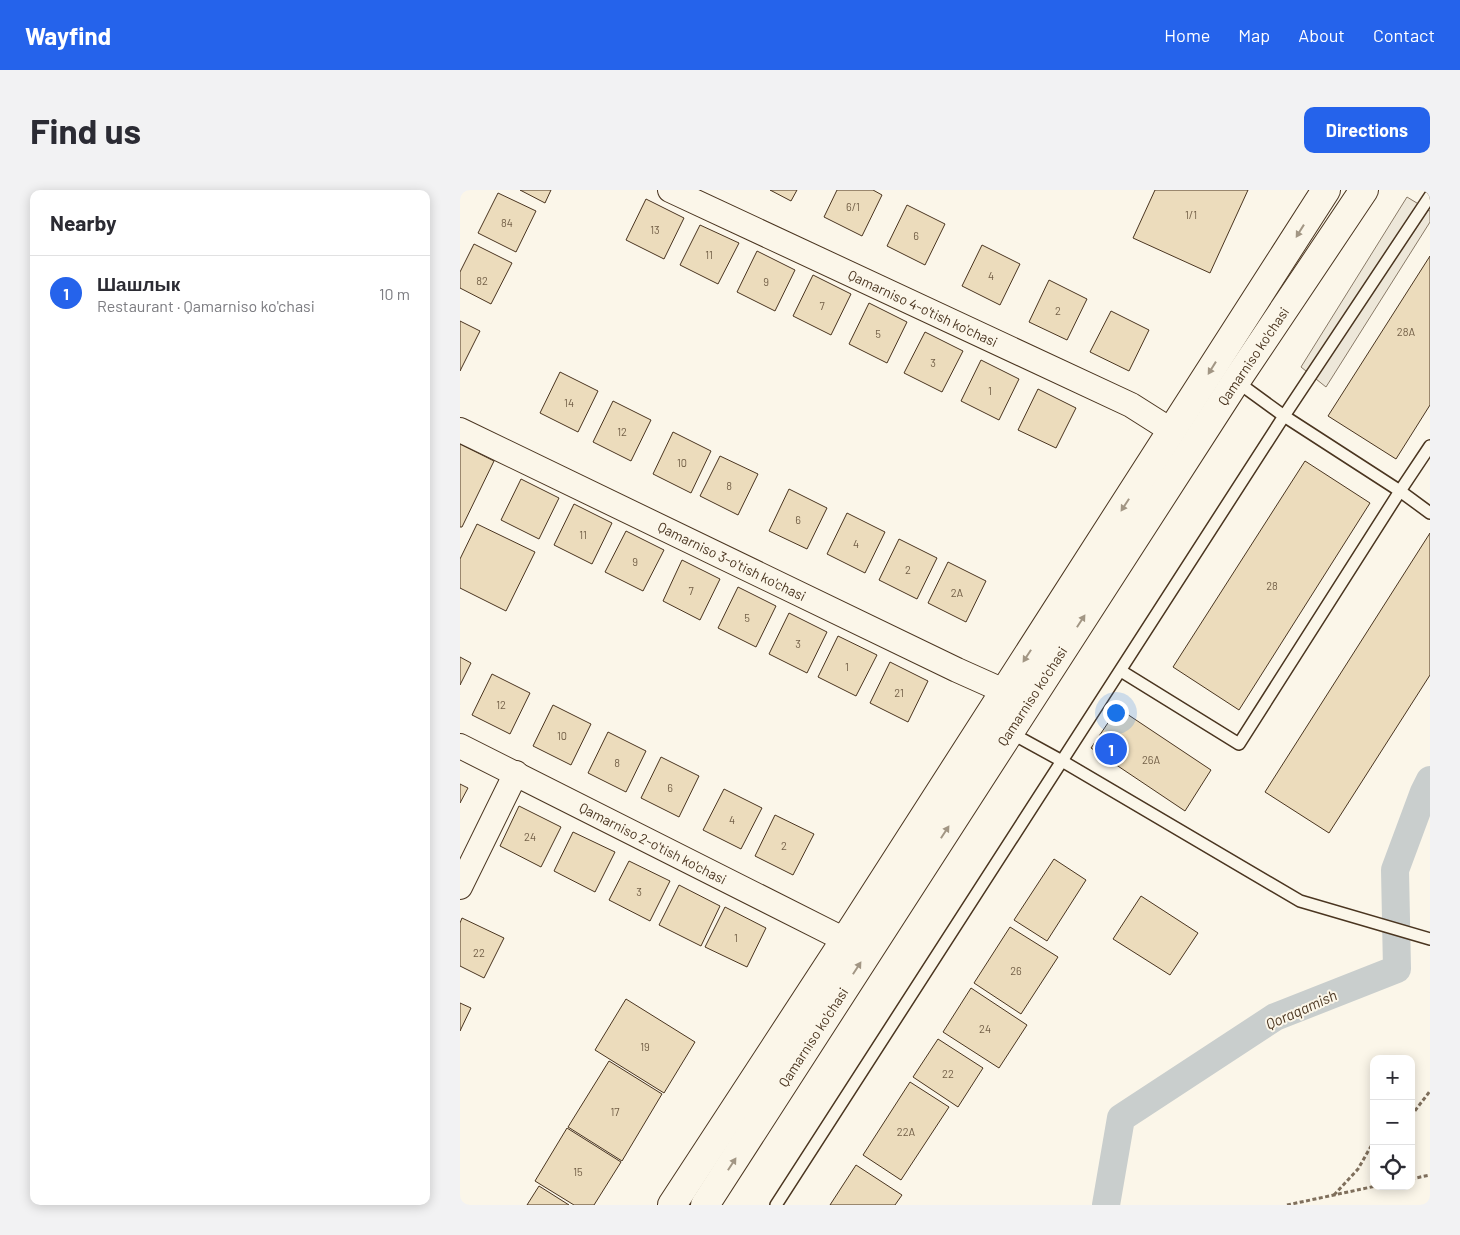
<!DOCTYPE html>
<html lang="en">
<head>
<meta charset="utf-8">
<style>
	:root { --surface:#fff; --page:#f2f2f3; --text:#2b2b33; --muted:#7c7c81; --line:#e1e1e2; --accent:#2563eb }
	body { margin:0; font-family:Barlow,sans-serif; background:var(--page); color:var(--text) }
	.controls { position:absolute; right:15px; bottom:15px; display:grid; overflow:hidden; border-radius:10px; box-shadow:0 2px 12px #0003 }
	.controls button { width:45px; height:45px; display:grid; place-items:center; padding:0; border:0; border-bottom:1px solid var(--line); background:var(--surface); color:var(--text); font:25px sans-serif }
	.you { position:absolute; left:655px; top:522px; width:18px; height:18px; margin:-12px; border:4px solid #fff; border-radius:50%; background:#1a73e8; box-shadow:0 0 0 8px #1a73e833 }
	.badge { display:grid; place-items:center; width:32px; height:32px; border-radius:50%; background:var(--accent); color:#fff; font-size:16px; font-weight:700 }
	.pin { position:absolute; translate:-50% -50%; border:2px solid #fff; box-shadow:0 1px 5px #0006 }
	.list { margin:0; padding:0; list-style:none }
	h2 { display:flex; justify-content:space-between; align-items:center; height:65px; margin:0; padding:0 20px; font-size:21px }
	h2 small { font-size:16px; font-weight:400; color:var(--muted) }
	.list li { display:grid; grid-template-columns:32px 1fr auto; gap:15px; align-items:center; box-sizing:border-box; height:75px; padding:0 20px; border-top:1px solid var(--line) }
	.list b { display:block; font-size:19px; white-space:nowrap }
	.list p { margin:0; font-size:16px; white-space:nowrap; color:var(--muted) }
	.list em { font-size:16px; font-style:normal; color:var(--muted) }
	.icon { flex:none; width:28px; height:28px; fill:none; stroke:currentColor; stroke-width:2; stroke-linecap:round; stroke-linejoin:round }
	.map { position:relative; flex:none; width:970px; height:1015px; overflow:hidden; border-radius:10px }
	header { display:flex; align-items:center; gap:30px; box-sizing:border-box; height:70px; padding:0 25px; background:var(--accent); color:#fff }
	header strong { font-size:24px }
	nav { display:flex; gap:28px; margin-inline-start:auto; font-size:18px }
	.intro { display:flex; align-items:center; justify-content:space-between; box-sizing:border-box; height:120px; padding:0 30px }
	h1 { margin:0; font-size:35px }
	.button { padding:12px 22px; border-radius:10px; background:var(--accent); color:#fff; font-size:18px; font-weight:700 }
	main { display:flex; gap:30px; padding:0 30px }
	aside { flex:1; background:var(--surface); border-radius:10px; box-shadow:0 2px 12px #0003 }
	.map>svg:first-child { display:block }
	.parking { fill:#ede7d9; stroke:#887966 }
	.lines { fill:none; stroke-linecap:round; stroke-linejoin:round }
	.canal { stroke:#c9cecd; stroke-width:28 }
	.building { fill:#ecdcbc; stroke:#4a3520 }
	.service-casing { stroke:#4a3520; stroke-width:14 }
	.minor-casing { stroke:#4a3520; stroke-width:26 }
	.secondary-casing { stroke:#4a3520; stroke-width:30 }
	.path { stroke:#7f6f5c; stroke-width:3; stroke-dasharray:4 2.5; stroke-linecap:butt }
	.service { stroke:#fbf6e9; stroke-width:11 }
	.minor { stroke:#fbf6e9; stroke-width:24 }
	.secondary { stroke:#fbf6e9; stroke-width:28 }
	.oneway { fill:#a29684 }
	.labels { text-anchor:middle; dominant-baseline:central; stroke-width:4; stroke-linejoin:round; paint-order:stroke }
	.number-label { font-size:11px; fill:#725f47 }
	.street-label { font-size:14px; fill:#4a3520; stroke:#fbf6e9 }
	.water-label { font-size:15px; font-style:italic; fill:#4a3520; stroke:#fbf6e9 }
</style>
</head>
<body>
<header>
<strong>Wayfind</strong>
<nav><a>Home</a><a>Map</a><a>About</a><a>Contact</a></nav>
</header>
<div class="intro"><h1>Find us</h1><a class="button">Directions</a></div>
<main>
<aside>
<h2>Nearby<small></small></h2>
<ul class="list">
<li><span class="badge">1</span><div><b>Шашлык</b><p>Restaurant · Qamarniso ko'chasi</p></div><em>10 m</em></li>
</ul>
</aside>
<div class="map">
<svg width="970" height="1015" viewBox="0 0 970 1015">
	<rect width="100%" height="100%" fill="#fbf6e9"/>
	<polygon class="parking" points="947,7 970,21 970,32 866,197 841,177"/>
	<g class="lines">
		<polyline class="canal" points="646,1015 661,928 815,827 937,779 935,680 964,602 970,590"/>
	</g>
	<g class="building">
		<polygon points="60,0 91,0 85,13"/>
		<polygon points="310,0 337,0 331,11"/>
		<polygon points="377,0 413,0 422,5 402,46 364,27"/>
		<polygon points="695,0 788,0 750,83 673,48"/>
		<polygon points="38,3 76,21 56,62 18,43"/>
		<polygon points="186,9 224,28 204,69 166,50"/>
		<polygon points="447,15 485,34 465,75 427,56"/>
		<polygon points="240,35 279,53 258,94 220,75"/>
		<polygon points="14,54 52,73 31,114 0,98 0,82"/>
		<polygon points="522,55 560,74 540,115 502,96"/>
		<polygon points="297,61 335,80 315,121 277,102"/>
		<polygon points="970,66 970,215 936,269 868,226"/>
		<polygon points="353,85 391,104 371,145 333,126"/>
		<polygon points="589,90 627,109 607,150 569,132"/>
		<polygon points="409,113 447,132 427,173 389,154"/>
		<polygon points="651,121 689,140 669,181 630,162"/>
		<polygon points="0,131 20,141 0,181"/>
		<polygon points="465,142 503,161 482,202 444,183"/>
		<polygon points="521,170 559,189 539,230 501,211"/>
		<polygon points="100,182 138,201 118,242 80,223"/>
		<polygon points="578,199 616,218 596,258 558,240"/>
		<polygon points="153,211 191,230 171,271 133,252"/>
		<polygon points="213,242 251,261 231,303 193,284"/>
		<polygon points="0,254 34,271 2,337 0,337"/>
		<polygon points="260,266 298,284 278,325 240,306"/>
		<polygon points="845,271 910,313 779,520 713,477"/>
		<polygon points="61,289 99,308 79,349 41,330"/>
		<polygon points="329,299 367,318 347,359 309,341"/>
		<polygon points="114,314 152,333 132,374 94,355"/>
		<polygon points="387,323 425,342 405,383 367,364"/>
		<polygon points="17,334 75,362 46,421 0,398 0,369"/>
		<polygon points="166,341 204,360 183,401 145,382"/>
		<polygon points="970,343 970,485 869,643 805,602"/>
		<polygon points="439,349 477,368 457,409 419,390"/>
		<polygon points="222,370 260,389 240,430 203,411"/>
		<polygon points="488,372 526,391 506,432 468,413"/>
		<polygon points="278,397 316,416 296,457 258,438"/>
		<polygon points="329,423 367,442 347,483 309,464"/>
		<polygon points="378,446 417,465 396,506 358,487"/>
		<polygon points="0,467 11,473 0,495"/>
		<polygon points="430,472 468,491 448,532 410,513"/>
		<polygon points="32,484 70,503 50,544 12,525"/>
		<polygon points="93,515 131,534 111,575 73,556"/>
		<polygon points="658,518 751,580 725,621 631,558"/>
		<polygon points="148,542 186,561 166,602 128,583"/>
		<polygon points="201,567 239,586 219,627 181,608"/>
		<polygon points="0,594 8,598 0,613"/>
		<polygon points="264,599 302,618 281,659 243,640"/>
		<polygon points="59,616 101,637 81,677 40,656"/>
		<polygon points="315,625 354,644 333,685 295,666"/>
		<polygon points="113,642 155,662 135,702 94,681"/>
		<polygon points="594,669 626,690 587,751 554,730"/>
		<polygon points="169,671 210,691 190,731 149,710"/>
		<polygon points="219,695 260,716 241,756 199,735"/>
		<polygon points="681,706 738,743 710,785 653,749"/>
		<polygon points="265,717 306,738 287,777 245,757"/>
		<polygon points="2,728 44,748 24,788 0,776 0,733"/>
		<polygon points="550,737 598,767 561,824 514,793"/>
		<polygon points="511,798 567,835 539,878 483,842"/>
		<polygon points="166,809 235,852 204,903 135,860"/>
		<polygon points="0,813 11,818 0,841"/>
		<polygon points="478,849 523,878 498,917 453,887"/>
		<polygon points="149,871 202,904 162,971 108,937"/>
		<polygon points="450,892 489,917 441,990 403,965"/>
		<polygon points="107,938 161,972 134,1015 114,1015 75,991"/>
		<polygon points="396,975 442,1005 435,1015 370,1015"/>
		<polygon points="79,996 109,1015 67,1015"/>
	</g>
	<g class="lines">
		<defs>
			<g id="service">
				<polyline points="776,191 824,226 940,301 970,323"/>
				<polyline points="661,481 779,554 940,301 970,256"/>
				<polyline points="549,542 602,571 840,711 970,749"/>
				<polyline points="316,1015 824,226 970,6"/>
			</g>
			<g id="minor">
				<polyline points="210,0 671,215 712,241"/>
				<polyline points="0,240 497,480 544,501"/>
				<polyline points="0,556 385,750"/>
				<polyline points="0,697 56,583"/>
			</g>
			<g id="secondary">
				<polyline points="212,1015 385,750 866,0"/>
				<polyline points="245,1015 776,191 904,0"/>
			</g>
		</defs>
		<use href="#service" class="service-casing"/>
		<use href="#minor" class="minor-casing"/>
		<use href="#secondary" class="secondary-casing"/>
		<g class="path">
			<polyline points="951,926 970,901"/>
			<polyline points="951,989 970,985"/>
			<polyline points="874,1005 898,979 914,951"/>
			<polyline points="827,1015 916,996"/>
		</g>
		<use href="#service" class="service"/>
		<use href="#minor" class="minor"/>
		<use href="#secondary" class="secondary"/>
	</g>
	<defs><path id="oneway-solid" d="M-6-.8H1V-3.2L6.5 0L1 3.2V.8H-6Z" transform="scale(1.25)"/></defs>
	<g class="oneway">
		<use href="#oneway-solid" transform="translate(840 41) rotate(122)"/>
		<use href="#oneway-solid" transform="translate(752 178) rotate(122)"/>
		<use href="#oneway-solid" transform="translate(665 315) rotate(123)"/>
		<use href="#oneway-solid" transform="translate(621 431) rotate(-57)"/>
		<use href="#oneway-solid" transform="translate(567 466) rotate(123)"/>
		<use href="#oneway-solid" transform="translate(485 642) rotate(-57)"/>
		<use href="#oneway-solid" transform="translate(397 778) rotate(-57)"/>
		<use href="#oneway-solid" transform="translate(272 974) rotate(-57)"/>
	</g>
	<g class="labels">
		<g class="number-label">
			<text x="393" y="16">6/1</text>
			<text x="731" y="24">1/1</text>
			<text x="47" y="32">84</text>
			<text x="195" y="39">13</text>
			<text x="456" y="45">6</text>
			<text x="249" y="64">11</text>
			<text x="531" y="85">4</text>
			<text x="22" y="90">82</text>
			<text x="306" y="91">9</text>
			<text x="362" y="115">7</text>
			<text x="598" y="120">2</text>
			<text x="946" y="141">28A</text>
			<text x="418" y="143">5</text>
			<text x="473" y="172">3</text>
			<text x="530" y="200">1</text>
			<text x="109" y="212">14</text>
			<text x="162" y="241">12</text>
			<text x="222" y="272">10</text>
			<text x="269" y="295">8</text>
			<text x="338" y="329">6</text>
			<text x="123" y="344">11</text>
			<text x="396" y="353">4</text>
			<text x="175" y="371">9</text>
			<text x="448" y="379">2</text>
			<text x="812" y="395">28</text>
			<text x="231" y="400">7</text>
			<text x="497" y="402">2A</text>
			<text x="287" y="427">5</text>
			<text x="338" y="453">3</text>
			<text x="387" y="476">1</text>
			<text x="439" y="502">21</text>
			<text x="41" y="514">12</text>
			<text x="102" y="545">10</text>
			<text x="691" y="569">26A</text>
			<text x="157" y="572">8</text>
			<text x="210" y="597">6</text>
			<text x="272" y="629">4</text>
			<text x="70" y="646">24</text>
			<text x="324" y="655">2</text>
			<text x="179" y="701">3</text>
			<text x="276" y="747">1</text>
			<text x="19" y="762">22</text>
			<text x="556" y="780">26</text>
			<text x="525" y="838">24</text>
			<text x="185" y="856">19</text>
			<text x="488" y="883">22</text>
			<text x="155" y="921">17</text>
			<text x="446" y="941">22A</text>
			<text x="118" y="981">15</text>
		</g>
		<g class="street-label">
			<text transform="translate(463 118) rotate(25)">Qamarniso 4-o'tish ko'chasi</text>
			<text transform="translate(793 166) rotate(-56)">Qamarniso ko'chasi</text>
			<text transform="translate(272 371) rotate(26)">Qamarniso 3-o'tish ko'chasi</text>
			<text transform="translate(572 506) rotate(-57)">Qamarniso ko'chasi</text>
			<text transform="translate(193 653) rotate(27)">Qamarniso 2-o'tish ko'chasi</text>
			<text transform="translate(353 847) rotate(-57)">Qamarniso ko'chasi</text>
		</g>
		<g class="water-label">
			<text transform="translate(841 819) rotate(-24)">Qoraqamish</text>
		</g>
	</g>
</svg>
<div class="controls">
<button>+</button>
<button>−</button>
<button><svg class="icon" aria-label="locate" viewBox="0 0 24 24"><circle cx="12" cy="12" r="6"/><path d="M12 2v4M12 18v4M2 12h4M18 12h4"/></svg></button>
</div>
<div class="you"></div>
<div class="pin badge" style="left:651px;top:559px">1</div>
</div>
</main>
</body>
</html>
